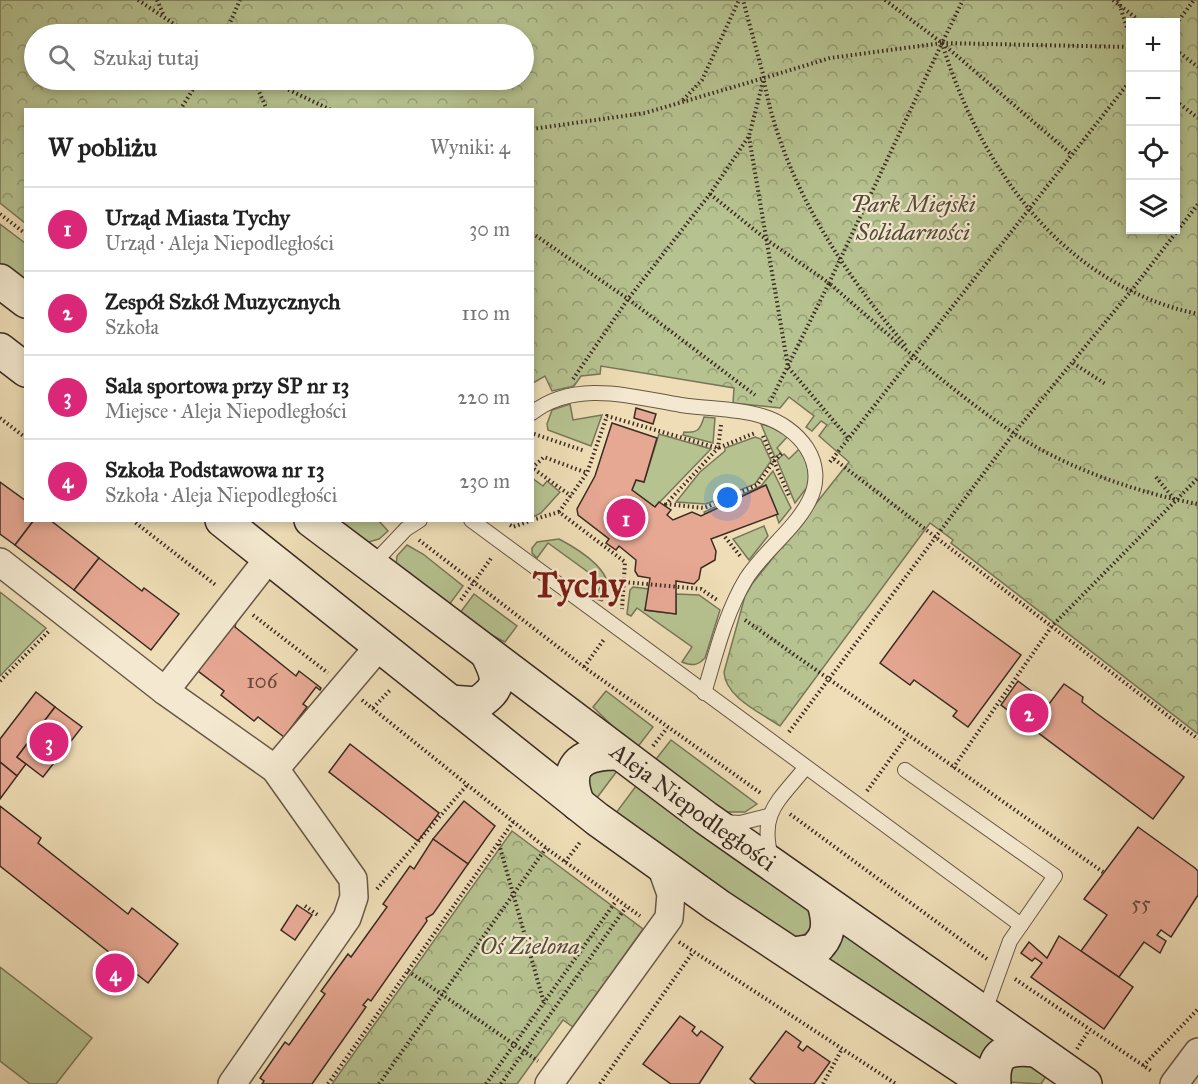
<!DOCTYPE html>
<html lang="pl">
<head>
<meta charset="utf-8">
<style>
	:root { --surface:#fff; --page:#f2f2f2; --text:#222; --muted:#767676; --line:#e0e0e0; --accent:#db2777 }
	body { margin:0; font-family:"IM FELL Great Primer",serif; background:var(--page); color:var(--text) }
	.controls { position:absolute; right:18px; top:18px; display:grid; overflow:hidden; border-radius:0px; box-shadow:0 3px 9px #0003 }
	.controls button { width:54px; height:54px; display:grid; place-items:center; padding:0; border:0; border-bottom:2px solid var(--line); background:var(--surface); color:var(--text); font:30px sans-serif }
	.you { position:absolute; left:728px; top:498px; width:21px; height:21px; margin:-15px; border:4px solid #fff; border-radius:50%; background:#1a73e8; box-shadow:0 0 0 9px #1a73e833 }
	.badge { display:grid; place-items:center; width:39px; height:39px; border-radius:50%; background:var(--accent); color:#fff; font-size:20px; font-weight:700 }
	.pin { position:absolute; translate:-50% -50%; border:3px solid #fff; box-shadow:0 2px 6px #0006 }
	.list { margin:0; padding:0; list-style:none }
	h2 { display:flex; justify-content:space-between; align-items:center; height:78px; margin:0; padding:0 24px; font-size:26px }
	h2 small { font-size:20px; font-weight:400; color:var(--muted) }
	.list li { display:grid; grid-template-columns:39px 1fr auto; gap:18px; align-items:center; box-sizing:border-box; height:84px; padding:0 24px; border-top:2px solid var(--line) }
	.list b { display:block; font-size:22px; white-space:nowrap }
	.list p { margin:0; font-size:20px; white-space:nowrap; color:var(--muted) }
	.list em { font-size:20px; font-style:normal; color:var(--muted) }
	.icon { flex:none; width:33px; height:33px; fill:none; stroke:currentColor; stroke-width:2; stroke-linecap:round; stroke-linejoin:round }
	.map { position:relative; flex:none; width:1198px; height:1084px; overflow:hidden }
	.search { position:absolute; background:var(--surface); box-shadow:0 3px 9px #0003; left:24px; top:24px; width:510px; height:66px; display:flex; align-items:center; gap:15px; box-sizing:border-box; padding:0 21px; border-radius:33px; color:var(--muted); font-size:22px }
	.panel { position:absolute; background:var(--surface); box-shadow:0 3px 9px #0003; left:24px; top:108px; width:510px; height:414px; border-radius:0px }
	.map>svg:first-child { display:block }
	.green { fill:#b6c290; stroke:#787659; stroke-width:1.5 }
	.forest { fill:url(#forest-crowns); stroke:#787659; stroke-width:1.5; fill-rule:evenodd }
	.building { fill:#e7a893; stroke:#3b2b22; stroke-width:1.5 }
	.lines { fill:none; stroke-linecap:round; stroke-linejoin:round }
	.lane-casing { stroke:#685847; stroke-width:16 }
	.street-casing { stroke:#685847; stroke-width:30 }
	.secondary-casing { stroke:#3b2b22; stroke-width:36 }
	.path { stroke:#3b2b22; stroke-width:4; stroke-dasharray:1.5 3; stroke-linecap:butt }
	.lane { stroke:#f4e9d0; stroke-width:14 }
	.street { stroke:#f4e9d0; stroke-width:27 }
	.secondary { stroke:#f4e9d0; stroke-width:33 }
	.labels { text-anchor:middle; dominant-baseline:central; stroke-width:4.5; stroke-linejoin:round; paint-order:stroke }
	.number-label { font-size:21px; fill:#664a3e }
	.park-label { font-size:24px; font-style:italic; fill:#544938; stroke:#f4e9d0 }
	.street-label { font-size:24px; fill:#3b2b22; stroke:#f4e9d0 }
	.town-label { font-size:36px; font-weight:bold; fill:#7a1f14; stroke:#f4e9d0 }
</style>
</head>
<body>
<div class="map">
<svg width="1198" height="1084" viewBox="0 0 1198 1084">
	<defs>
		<pattern id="forest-crowns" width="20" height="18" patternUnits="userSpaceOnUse" patternTransform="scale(1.5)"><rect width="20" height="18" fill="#b6c290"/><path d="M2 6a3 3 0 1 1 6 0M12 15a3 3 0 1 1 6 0" fill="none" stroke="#959e75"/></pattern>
	</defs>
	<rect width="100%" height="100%" fill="#eeddb6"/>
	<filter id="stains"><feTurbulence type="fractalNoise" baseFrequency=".00333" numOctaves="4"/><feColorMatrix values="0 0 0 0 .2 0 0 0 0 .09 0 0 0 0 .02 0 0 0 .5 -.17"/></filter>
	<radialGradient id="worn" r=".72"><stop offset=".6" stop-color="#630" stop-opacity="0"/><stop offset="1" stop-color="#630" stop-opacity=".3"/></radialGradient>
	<g class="green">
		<polygon points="0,224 25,243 25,284 0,264"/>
		<polygon points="570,404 573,420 602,415 591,446 548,430 547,424 552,410"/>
		<path d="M704,417L715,418L713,443L683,435L684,432C698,433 700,430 704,417Z"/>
		<polygon points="761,424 775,428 788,436 777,448 781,453 775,457"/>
		<polygon points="659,434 711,449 655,507 632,490 636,480 644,482"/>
		<polygon points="755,437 761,439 771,461 755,484 706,504 676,502 700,472 725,451 725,448"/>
		<polygon points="799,449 810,462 808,486 795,503 777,460 784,454 789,459"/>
		<polygon points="773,471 791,508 779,523 766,485 705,514 704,512 761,486"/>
		<polygon points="532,478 543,486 547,481 560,492 541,513 533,517"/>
		<polygon points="330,521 379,521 388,531 379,539 365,543"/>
		<polygon points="764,526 768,536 749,560 733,539"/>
		<path d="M559,539C578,549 624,576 602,601L593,598L603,583L548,543L537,558L532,553V548L537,542Z"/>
		<polygon points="407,545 423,554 463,586 446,609 396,566 397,556"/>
		<path d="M633,587L649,589L645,610L676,614V594L699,595L720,610L705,658C697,666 692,666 682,662L692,647L637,608L631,616L627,614L630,590Z"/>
		<polygon points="0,592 46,628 0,676"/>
		<polygon points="474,594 517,626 505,642 457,617"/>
		<polygon points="606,691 653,727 636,749 593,707"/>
		<polygon points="671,740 757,804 745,812 725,812 653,763"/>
		<polygon points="620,767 593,803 585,777 589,770"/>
		<path d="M639,782L813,911C812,926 811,932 797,939L613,817Z"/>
		<polygon points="846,935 997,1037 981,1064 822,966 839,938"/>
		<polygon points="0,967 92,1038 56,1084 30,1084 0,1061"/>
		<polygon points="1020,1059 1048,1073 1041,1084 1008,1082 1012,1063"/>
	</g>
	<g class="forest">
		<path d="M0,0H1198V734L951,543L953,540L930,523L780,726C761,713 725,697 724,672L745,596L752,584L849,462L819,436L827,425L821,421L812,431L806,427L814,416L789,397L780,408L733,403L734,388L601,366L600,374L581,376L574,386L552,391L545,376L533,383L532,110H26L25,223L0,203ZM1130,22H1176V230H1130ZM34,34H524V80H34Z"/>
		<polygon points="512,831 643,929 573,1027 563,1020 517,1084 332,1084"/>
	</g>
	<g class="building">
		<polygon points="636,408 656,414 653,424 634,418"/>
		<polygon points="612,423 657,438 644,482 636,480 632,490 655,507 659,502 671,510 667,515 673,520 692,512 701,516 766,485 778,514 711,539 716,551 715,560 701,568 699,579 694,584 676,581 676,614 645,610 650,578 638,576 635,571 636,560 619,546 616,550 606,543 609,539 578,515 577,509 595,476"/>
		<polygon points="0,482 26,501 26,520 34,520 15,545 0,534"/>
		<polygon points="34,520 50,520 99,558 74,590 15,545"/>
		<polygon points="99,558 142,591 144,588 179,614 151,650 74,590"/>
		<polygon points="933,591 1021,655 968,727 953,716 957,711 914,680 910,685 880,663"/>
		<polygon points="236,622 235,627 296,676 299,671 321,688 320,690 316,687 303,704 307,707 284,737 258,717 254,721 221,695 224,691 198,671"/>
		<polygon points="1018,681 1049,704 1064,684 1083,697 1082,702 1096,713 1184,777 1153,819 1001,705"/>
		<polygon points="36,692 55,707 17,757 26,764 17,776 0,762 0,739"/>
		<polygon points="55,707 82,727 43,777 17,757"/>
		<polygon points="350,744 439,813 418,841 329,772"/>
		<polygon points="0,762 17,776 0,799"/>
		<polygon points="464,801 495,826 468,864 433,839"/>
		<polygon points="0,806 41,838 38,843 128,914 132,908 178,944 148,983 0,866"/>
		<polygon points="1138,827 1195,868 1198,871 1198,895 1171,937 1161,930 1157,935 1166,941 1160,953 1144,942 1119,977 1081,951 1107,915 1084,899"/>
		<polygon points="433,839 468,864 433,914 426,918 427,921 371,1001 368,999 363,1005 366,1007 312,1084 262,1084 264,1081 260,1078 285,1042 289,1045 325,994 321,991 348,954 351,957 387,907 383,904 410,866 414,869"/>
		<polygon points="297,905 312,915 295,940 281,930"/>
		<polygon points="1059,936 1133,987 1104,1029 1031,977 1042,963 1035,958 1032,961 1021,953 1029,942 1047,958"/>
		<polygon points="680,1016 695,1027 692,1031 697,1036 701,1031 723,1047 699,1084 671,1084 643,1064"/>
		<polygon points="786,1031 801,1042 798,1047 803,1051 807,1046 830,1062 814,1084 756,1084 750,1079"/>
	</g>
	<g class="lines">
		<defs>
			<g id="lane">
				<path d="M532,413C576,379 632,397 681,405C707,409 736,408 762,416C799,427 829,463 809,501C795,529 763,552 746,579C725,614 716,654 704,693"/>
				<polyline points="471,520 1021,925"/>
				<polyline points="371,566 406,529 420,520"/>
				<polyline points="905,770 1055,876 1010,941 984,1013"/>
				<polyline points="723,822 740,823 768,816"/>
				<path d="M771,857C759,812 779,801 805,768"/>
			</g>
			<g id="street">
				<polyline points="0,562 165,691 275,769 353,879 354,897 347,918 232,1084"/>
				<polyline points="165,691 269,558"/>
				<polyline points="275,769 380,645"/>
				<polyline points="549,1084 669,918 671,894 661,866"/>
				<polyline points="1174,1084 1198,1052"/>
			</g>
			<g id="secondary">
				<polyline points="0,281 26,301"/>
				<polyline points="0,350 26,370"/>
				<polyline points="222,520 597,819 717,905 988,1084"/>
				<path id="s1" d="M311,520L706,818L1085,1084"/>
				<path d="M450,702L477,704C501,687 500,680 488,655"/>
				<path d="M578,804C563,767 579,753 617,753"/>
				<path d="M794,954L813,951C830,937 830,924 824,903"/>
				<path d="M994,1084C992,1053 1006,1047 1035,1050"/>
			</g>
		</defs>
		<use href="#lane" class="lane-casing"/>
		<use href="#street" class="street-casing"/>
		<use href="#secondary" class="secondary-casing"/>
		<g class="path">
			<polyline points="138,0 189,34"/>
			<polyline points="157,0 164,16"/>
			<polyline points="885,0 942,43 1072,155"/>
			<polyline points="1113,0 1141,22"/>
			<polyline points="1118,0 1130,37"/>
			<polyline points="1176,24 1194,0"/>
			<polyline points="225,34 240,0"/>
			<path d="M942,43C980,167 1063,286 1198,314"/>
			<polyline points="1176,50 1198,67"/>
			<polyline points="254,80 267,110"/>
			<polyline points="268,80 331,110"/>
			<path d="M764,81C783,181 841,270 906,346"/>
			<polyline points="683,100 702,80 739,0"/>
			<polyline points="1176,101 1198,118"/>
			<polyline points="180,110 199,80"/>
			<polyline points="532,129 645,113 764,78 743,0"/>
			<polyline points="749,137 788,367 849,439"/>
			<polyline points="710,194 767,240 829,283 942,43 1130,47"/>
			<polyline points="0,214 26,234"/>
			<polyline points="532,233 628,299 755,395"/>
			<polyline points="1073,363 1107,385"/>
			<polyline points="573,379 628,299 710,194 749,136 764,78 830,58 942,43 963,0"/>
			<path d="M770,402L829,283C888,334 947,388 1012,432C1063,467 1138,493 1198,504"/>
			<polyline points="0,418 26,438"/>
			<polyline points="721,425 718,448 666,504 704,508 757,485 774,461 782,453"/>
			<polyline points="534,434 585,451"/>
			<polyline points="763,436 790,498"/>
			<polyline points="834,459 1198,739"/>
			<polyline points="830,462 1130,81"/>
			<polyline points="532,468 544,457 587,473"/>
			<polyline points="534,469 571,496"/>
			<polyline points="1156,477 1174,499"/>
			<polyline points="559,512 587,473 607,416 718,448 755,433"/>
			<polyline points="132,520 217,586"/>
			<polyline points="532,520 559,512 625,562 622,609"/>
			<polyline points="510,525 513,527 532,520"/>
			<polyline points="725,537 741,557"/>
			<polyline points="419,540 584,667 762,794"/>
			<polyline points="624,582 701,589 717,600"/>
			<polyline points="461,600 492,557"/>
			<polyline points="253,615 328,673"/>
			<polyline points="745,620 1103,872"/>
			<polyline points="584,667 605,638"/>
			<polyline points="0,681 50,630"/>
			<polyline points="362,700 546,848 640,916"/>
			<polyline points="373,708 391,689"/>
			<polyline points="789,732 1014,433 1131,291 1198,204"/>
			<polyline points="653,746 667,728"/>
			<polyline points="953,768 1052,626 1198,478"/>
			<polyline points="867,791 907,736"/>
			<polyline points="790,814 987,959"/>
			<polyline points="499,844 544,1003"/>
			<polyline points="565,862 581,841"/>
			<polyline points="377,889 467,785"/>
			<polyline points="305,906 319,916"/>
			<polyline points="679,942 896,1084"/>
			<polyline points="408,971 538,1061"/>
			<polyline points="1015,979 1153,1072"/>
			<polyline points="1077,1049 1089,1030"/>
			<polyline points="1143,1066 1198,1009"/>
			<polyline points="328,1084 513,822"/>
			<polyline points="379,1084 546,848"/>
			<polyline points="486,1084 616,901"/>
			<polyline points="501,1084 626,907"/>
			<polyline points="600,1084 693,952"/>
			<polyline points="823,1084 842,1049"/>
		</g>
		<use href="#lane" class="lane"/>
		<use href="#street" class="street"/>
		<use href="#secondary" class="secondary"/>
	</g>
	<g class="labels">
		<g class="number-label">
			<text x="262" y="681">106</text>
			<text x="1141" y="903">55</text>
		</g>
		<g class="park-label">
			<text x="913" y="204">Park Miejski<tspan x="913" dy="28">Solidarności</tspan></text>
			<text x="530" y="946">Oś Zielona</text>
		</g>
		<g class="street-label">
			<text stroke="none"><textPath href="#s1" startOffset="478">Aleja Niepodległości</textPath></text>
		</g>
		<g class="town-label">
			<text x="579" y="585">Tychy</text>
		</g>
	</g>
	<rect width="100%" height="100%" filter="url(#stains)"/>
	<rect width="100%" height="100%" fill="url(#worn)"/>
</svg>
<div class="controls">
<button>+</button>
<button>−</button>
<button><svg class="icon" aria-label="locate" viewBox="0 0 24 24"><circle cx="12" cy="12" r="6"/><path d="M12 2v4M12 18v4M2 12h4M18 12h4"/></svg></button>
<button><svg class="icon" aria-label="layers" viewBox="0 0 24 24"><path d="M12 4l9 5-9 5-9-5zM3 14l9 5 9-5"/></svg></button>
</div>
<div class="you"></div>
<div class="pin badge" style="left:626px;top:518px">1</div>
<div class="pin badge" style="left:1029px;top:713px">2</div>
<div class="pin badge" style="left:49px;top:742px">3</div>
<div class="pin badge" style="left:115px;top:973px">4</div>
<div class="search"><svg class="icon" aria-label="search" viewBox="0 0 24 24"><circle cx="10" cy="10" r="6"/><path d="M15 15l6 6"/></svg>Szukaj tutaj</div>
<section class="panel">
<h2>W pobliżu<small>Wyniki: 4</small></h2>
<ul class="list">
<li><span class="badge">1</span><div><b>Urząd Miasta Tychy</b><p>Urząd · Aleja Niepodległości</p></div><em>30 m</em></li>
<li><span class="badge">2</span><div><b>Zespół Szkół Muzycznych</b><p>Szkoła</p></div><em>110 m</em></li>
<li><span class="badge">3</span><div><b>Sala sportowa przy SP nr 13</b><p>Miejsce · Aleja Niepodległości</p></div><em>220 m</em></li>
<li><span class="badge">4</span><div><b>Szkoła Podstawowa nr 13</b><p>Szkoła · Aleja Niepodległości</p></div><em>230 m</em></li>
</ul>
</section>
</div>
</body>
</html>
